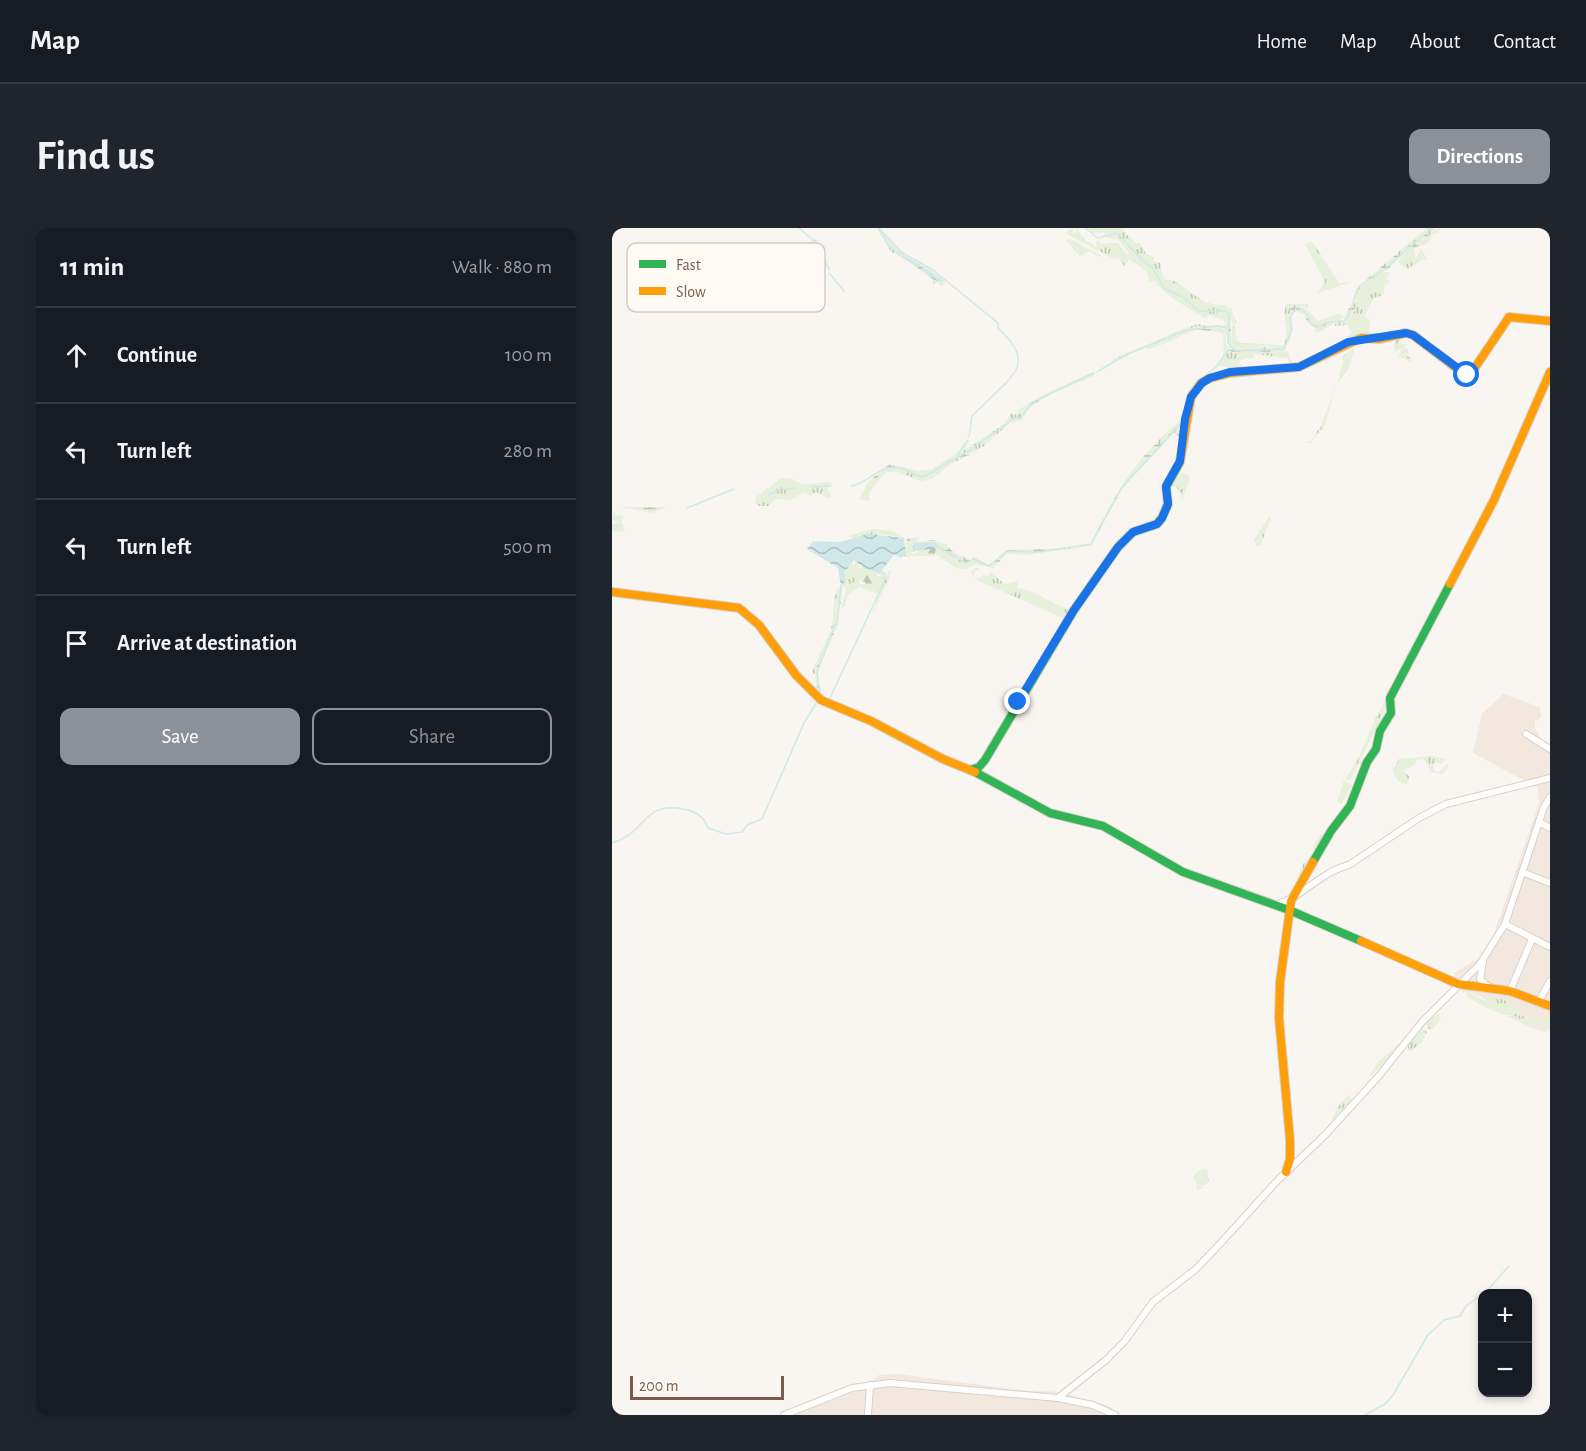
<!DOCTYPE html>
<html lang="en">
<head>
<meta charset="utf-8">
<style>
	:root { --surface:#171b24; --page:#20242c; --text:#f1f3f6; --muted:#9ea1a6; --line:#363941; --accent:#8c9099 }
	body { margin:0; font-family:"Alegreya Sans",sans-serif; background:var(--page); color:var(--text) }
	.controls { position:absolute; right:18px; bottom:18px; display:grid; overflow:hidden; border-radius:12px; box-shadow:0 3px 9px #0003 }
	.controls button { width:54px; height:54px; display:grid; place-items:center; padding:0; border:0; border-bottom:2px solid var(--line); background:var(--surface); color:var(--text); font:30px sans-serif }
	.scale { position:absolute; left:18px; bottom:15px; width:154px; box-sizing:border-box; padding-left:6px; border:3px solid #7a5c4d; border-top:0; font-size:16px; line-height:21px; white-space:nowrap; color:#7a5c4d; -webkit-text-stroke:4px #fffaf3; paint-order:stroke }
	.stop { position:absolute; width:18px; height:18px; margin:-14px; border:4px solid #1a73e8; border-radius:50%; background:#fff }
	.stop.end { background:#1a73e8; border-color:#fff; box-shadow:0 2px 6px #0008 }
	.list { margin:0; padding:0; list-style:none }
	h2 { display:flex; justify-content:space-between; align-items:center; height:78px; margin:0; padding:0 24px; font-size:26px }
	h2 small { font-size:20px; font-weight:400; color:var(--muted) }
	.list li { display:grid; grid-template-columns:39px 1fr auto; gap:18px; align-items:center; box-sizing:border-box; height:96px; padding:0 24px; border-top:2px solid var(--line) }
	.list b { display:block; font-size:22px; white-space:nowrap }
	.list em { font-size:20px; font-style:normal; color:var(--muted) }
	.actions { display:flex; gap:12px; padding:18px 24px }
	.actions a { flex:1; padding:14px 0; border:2px solid var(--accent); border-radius:12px; text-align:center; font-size:21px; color:var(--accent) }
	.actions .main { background:var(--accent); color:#fff }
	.icon { flex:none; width:33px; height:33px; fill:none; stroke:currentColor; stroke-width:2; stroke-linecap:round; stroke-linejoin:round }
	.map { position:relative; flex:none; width:938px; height:1187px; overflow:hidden; border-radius:12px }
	header { display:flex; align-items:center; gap:36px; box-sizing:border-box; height:84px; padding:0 30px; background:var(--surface); border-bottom:2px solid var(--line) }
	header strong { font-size:28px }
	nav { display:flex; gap:33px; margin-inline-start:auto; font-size:21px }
	.intro { display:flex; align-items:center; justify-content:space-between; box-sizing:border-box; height:144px; padding:0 36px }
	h1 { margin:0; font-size:42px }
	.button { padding:15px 27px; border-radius:12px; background:var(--accent); color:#fff; font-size:21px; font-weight:700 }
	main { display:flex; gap:36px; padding:0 36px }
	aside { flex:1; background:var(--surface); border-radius:12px; box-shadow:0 3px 9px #0003 }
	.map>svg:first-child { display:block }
	.residential { fill:#f2e8de }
	.grass { fill:url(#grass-tufts); fill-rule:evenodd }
	.forest { fill:url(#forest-firs) }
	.wetland { fill:url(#wetland-marsh) }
	.water { fill:url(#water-waves) }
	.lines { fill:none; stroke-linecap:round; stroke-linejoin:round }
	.stream { stroke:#d0e8ea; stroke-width:1.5 }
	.street-casing { stroke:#d7d1cb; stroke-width:8 }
	.fast-casing { stroke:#d9d2cb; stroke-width:10 }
	.slow-casing { stroke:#d9d2cb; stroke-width:10 }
	.street { stroke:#fefefd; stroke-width:6 }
	.fast { stroke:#30b455; stroke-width:8 }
	.slow { stroke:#ff9f0a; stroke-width:8 }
	.route { stroke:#1a73e8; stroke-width:8 }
	.key { fill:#fffaf3; stroke:#d7cbc1; stroke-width:1.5 }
	.key-label { font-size:16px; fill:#7a5c4d }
</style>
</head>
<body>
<header>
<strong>Map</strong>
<nav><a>Home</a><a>Map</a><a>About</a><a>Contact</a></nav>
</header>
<div class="intro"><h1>Find us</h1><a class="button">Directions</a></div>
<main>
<aside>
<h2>11 min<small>Walk · 880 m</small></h2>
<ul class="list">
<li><svg class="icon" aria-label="ahead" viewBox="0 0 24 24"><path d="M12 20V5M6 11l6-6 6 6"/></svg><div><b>Continue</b></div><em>100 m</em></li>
<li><svg class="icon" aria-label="left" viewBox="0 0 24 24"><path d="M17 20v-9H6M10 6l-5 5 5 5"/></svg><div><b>Turn left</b></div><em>280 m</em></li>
<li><svg class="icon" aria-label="left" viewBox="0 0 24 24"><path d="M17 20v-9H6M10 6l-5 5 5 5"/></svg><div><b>Turn left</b></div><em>500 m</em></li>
<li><svg class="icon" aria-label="arrive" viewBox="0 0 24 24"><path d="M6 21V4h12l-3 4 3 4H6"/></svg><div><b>Arrive at destination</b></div></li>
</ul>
<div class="actions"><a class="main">Save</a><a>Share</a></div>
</aside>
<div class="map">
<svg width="938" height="1187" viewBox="0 0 938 1187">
	<defs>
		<pattern id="grass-tufts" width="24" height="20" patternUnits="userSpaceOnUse" patternTransform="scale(1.5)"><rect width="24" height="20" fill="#e7f0db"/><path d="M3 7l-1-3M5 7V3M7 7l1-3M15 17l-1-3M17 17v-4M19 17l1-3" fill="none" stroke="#c0c6b4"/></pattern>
		<pattern id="forest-firs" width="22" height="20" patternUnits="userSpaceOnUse" patternTransform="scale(1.5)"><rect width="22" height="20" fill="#e7f0db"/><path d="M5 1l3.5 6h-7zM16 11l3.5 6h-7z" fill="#c0c6b4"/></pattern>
		<pattern id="wetland-marsh" width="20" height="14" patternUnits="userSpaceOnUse" patternTransform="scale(1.5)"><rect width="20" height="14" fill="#e7f0db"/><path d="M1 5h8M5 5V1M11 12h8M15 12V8" fill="none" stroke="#c0c6b4"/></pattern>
		<pattern id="water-waves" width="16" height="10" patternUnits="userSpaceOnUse" patternTransform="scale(1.5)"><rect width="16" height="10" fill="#d0e8ea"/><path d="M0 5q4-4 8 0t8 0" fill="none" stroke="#aebfc0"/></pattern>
	</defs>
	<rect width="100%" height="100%" fill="#f9f5f0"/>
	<g class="residential">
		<polygon points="891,466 928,479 929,489 923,494 923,499 930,513 938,519 938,793 923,790 917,793 926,800 935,798 935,804 918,799 895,788 904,788 907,782 890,771 882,768 879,776 870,769 854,763 851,765 842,745 865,731 882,706 927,575 926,560 861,525 870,486"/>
		<polygon points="286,1146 407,1162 447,1164 497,1178 509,1187 182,1187 248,1162 267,1147"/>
	</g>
	<g class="grass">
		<polygon points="265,0 289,22 288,28 279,24"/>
		<path d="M461,0L460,6L464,5L465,1L474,13L482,16L481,19H484L485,12L489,16L506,15L515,27L517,26L507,12L494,9L492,5H480L476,0H513L511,3L524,15H528L534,26L542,29L541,33L548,35L552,51C575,52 583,79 613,77L617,81L618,79L625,94L622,96L625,113L629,115L671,117C681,102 667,90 675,76H697L695,81L706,93L725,86L734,88L728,91L730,94L737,92L745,78L748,60L771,43L778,45L774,51L777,53V56L773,57L771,67L762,70L752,88L758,92L757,105H779L775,115C762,115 750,108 734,109L739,106L736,97L722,98L724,96H722L707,104L701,103L722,93L701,97L693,79L684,77L678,80L680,101L672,121L650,118L621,121L618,118L621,96L615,82L601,84L615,86L617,95L614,97L611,92L597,87L593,90C575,79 556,70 542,53L538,54L534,43L519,32L517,31L513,39L506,30L504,32L453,5Z"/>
		<path d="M829,0L825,6L822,5L815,16L801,21L804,30L809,21L816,32L812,31L795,41L786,34C788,27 821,0 829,0Z"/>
		<polygon points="458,11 486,26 489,27 486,29 478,23 468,28 454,13"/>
		<polygon points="700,13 727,55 739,54 705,65 713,54 693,16"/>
		<path d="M586,96L594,98H582L580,101H591C571,104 556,116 537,121L533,119L498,136L502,130C531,123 557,103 586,96Z"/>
		<path d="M603,100L614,101V116L619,124C626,127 631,124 638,123C651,121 665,129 676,123L680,135L678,137L676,130L642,126V129L626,133L631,141L614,142L615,139L609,138L600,142C614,132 612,120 611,105L598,103Z"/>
		<polygon points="786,110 791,116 795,116 791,120 796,121 796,126 792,127 799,129 799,134 786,128 791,120 783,124 782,117"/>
		<polygon points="743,119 736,142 724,157 713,197 698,215 693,214 699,213 709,197 727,150 732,127"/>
		<path d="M481,144L483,146L481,148C460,158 415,171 410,193L399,194L372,218L338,237L320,251L309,253L286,244H274L257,265L258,273L247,271L257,253H261L277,240L294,242L289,238L306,243L323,241L310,250C326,246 338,228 353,229L352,220L356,212L354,221L391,197L399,185L405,187L406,182L433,166Z"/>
		<polygon points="570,244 576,247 578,252 570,271 569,265 560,255"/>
		<path d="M169,250L180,251L191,257C201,255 209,255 220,254L215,262L220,269L216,270L204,264L198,268L193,264L178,272L163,271L156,278H146L143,275L144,269Z"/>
		<polygon points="2,283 4,288 8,286 12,289 9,294 13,301 10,304 0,303 0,296 7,295 6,292 5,294 0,291"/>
		<polygon points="657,289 659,290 649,317 645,318 642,312"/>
		<polygon points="260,301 281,303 292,310 269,306 242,310 236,308"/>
		<path d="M243,331L248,340L270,343L274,349L277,342L280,343L260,387L267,366L247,359L236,367L233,378L229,381L234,362L231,357L232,345L238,335L243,337ZM246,345L254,348L258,357L262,356L260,352L264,346H270L266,358L261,361L252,356H240L246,352L243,347Z"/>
		<path d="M364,340L370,343L363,342L362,349L367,351L372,347L376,349L378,344L393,356L406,353L405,360C426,362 439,378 460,381L453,391L367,353L358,344Z"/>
		<path d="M228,357L223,393L202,447L200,444C206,427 219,407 221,392C222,379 221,367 228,357Z"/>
		<polygon points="807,407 767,494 773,485 773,495 765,506 767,495 748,532 749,537 747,535 739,552 733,551 746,531 762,493"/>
		<path d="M820,528L834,531L830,536L825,534L821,537L822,543L827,544L836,535V540L830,546L819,544L813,531L804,532V536L791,543L798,549L795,556C786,556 783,550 781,542L787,531Z"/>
		<polygon points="732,552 740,558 729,577 727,573 725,575"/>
		<polygon points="709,606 714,607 681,661 691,636 703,625 701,617"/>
		<path d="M854,763L879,776L882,768L902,776L907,782L905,787L938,793V805L935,799H923L917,793L910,794L904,788C888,788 868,777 855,769Z"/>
		<polygon points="826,785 829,792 820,801 816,801 814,795"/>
		<polygon points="811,801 815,804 810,814 799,823 796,822 796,816"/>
		<polygon points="790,813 773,835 758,848 764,836"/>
		<polygon points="736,867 740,871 719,894 724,881"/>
		<polygon points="595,941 597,953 592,958 588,957 591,960 585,963 584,958 587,957 584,955 581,949 586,943"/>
	</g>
	<g class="forest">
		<polygon points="311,320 323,320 326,323 322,328 297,328 298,324 301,326"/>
		<polygon points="253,344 257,349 263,345 267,349 271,346 266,362 254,359 253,354 248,353 247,358 240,356 245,352 243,346"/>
	</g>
	<g class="wetland">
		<path d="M815,0H824L806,18L791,24L776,42L771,43L748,60L746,75L735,94L722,93L705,102L695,94L692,86L684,83L680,88C680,101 682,111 672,120L680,101L678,79L684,77L693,81L701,97L732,93L736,81L743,75L745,62L756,50Z"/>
		<polygon points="202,9 205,12 218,41 204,28 198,16"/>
		<polygon points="288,22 334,52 330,58 324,54 320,57 321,53 312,44 329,54 331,52 290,26 290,29 302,37 286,28"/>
		<path d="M606,82H615L619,87V120C628,123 638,118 648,119C657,119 663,121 672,120L674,124L670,127L646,123L626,126L618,123L613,100L598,103L578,101L582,98L616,97L615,86L601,84Z"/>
		<path d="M568,193L567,209L562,204L510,261L479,318L414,327L395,326L381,340L364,336C345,349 338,333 323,326L325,314L300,316L303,324H298L297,329L292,328L295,310H307L305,314L321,312L334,316C341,326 349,328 359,332L361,328L377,338L395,322L461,320L479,316C499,270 528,224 568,193Z"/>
		<polygon points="350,221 358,222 358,227 340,232 313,250 309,249"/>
		<polygon points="278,236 295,243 277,240 261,253 257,253"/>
		<polygon points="10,279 55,279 39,285"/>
		<path d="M231,357L226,397L205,444L208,465C194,444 216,416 223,395C226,384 225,369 228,358Z"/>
	</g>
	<g class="water">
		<polygon points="290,26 331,52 330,54 323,52 290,29"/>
		<polygon points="256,306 292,310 294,325 290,330 282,327 268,345 253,341 242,332 232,345 234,353 229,358 226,340 195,321 201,313 228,314"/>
		<polygon points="324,314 326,320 303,323 299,319 302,315"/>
	</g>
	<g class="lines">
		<g class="stream">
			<polyline points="187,0 202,13 217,42"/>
			<path d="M267,0L289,24L321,42L386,95V100C401,114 417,132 397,151"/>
			<path d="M473,0L486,10L505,5L531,33L540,39L552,60L572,70L587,83H613L617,86L616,115L623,123L672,121L680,101L678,89L685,79C695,83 696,86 698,95L705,99L717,94L732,93C742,84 740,69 747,59C755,51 766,47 774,40C790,27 804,12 821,0"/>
			<polyline points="267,1 276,17 289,27"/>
			<polyline points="217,45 232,63"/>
			<polyline points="485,144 515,126 575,102 605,98 616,100"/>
			<polyline points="590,150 603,140 617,122"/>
			<polyline points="357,209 360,188 396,153"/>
			<polyline points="346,226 356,212"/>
			<path d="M239,258C255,255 268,238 284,239C294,240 302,248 312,249L358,222L403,190H408L421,174L482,145"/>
			<polyline points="200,259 219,258"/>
			<polyline points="157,267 167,262 184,260"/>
			<polyline points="75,280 122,261"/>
			<polyline points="326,319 354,335 362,331 377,338 395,323 425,324 479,316 510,259 568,197"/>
			<polyline points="208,465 205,444 225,392 229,358"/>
			<polyline points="218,470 273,352 273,346 269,343"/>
			<path d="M0,615C37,604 29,571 76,582C87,585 93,591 96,600L114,606L130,604L135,597L150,591L192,495L205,474"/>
			<polyline points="872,1066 897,1038"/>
			<polyline points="753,1187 773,1176 781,1167 816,1107 832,1092 848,1088 854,1078 870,1066"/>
		</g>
		<defs>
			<g id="street">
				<polyline points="914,506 938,521"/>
				<polyline points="927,594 938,600"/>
				<polyline points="910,644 938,655"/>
				<path d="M663,677C690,670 708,644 737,637L807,590L834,576L938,550"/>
				<polyline points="893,696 938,719"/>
				<polyline points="871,733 868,751 878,760"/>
				<polyline points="898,763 920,711"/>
				<polyline points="927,773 938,753"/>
				<polyline points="446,1170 494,1132 512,1114 541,1074 584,1041 606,1018 665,953 714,906 766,849 810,794 868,736 893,696 932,579 938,569"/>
				<polyline points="172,1187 240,1160 278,1155 446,1170 481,1177 503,1187"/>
				<polyline points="256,1187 258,1157"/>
			</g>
			<g id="fast">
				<polyline points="358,542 367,539 373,532 462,382 506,319 521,304 545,296 550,290 556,276 554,259 568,234"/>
				<polyline points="363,544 438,585 491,598 571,644 677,682 749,713"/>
				<polyline points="701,634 719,603 738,578 755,534 764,521 768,503 779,485 778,470 838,356"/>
			</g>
			<g id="slow">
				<polyline points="568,234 579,169 589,155 598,150 618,145 687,139 749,110 767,111 794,105 801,107 851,145 858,147 897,89 938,93"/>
				<polyline points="838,356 882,272 938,144"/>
				<polyline points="0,364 127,380 147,397 184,447 209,472 259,493 331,531 363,544"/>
				<polyline points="749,713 846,756 898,763 938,778"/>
				<polyline points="674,944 678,931 678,912 667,790 668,754 679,673 701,634"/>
			</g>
		</defs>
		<use href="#street" class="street-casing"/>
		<use href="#fast" class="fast-casing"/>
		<use href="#slow" class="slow-casing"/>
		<use href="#street" class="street"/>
		<use href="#fast" class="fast"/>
		<use href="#slow" class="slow"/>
	</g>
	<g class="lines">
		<polyline class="route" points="406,474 462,382 506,319 521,304 545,296 550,290 556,276 554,258 568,233 573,191 579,169 590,155 598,150 618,144 687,139 736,114 794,105 801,107 855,147"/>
	</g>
	<rect x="15" y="15" width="198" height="69" rx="9" class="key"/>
	<rect x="27" y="32" width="27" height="8" fill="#30b455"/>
	<rect x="27" y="59" width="27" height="8" fill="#ff9f0a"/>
	<g class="key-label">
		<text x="64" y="42">Fast</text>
		<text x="64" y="69">Slow</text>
	</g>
</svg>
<div class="controls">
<button>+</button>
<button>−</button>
</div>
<div class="scale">200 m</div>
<div class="stop" style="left:855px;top:147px"></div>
<div class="stop end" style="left:406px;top:474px"></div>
</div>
</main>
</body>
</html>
